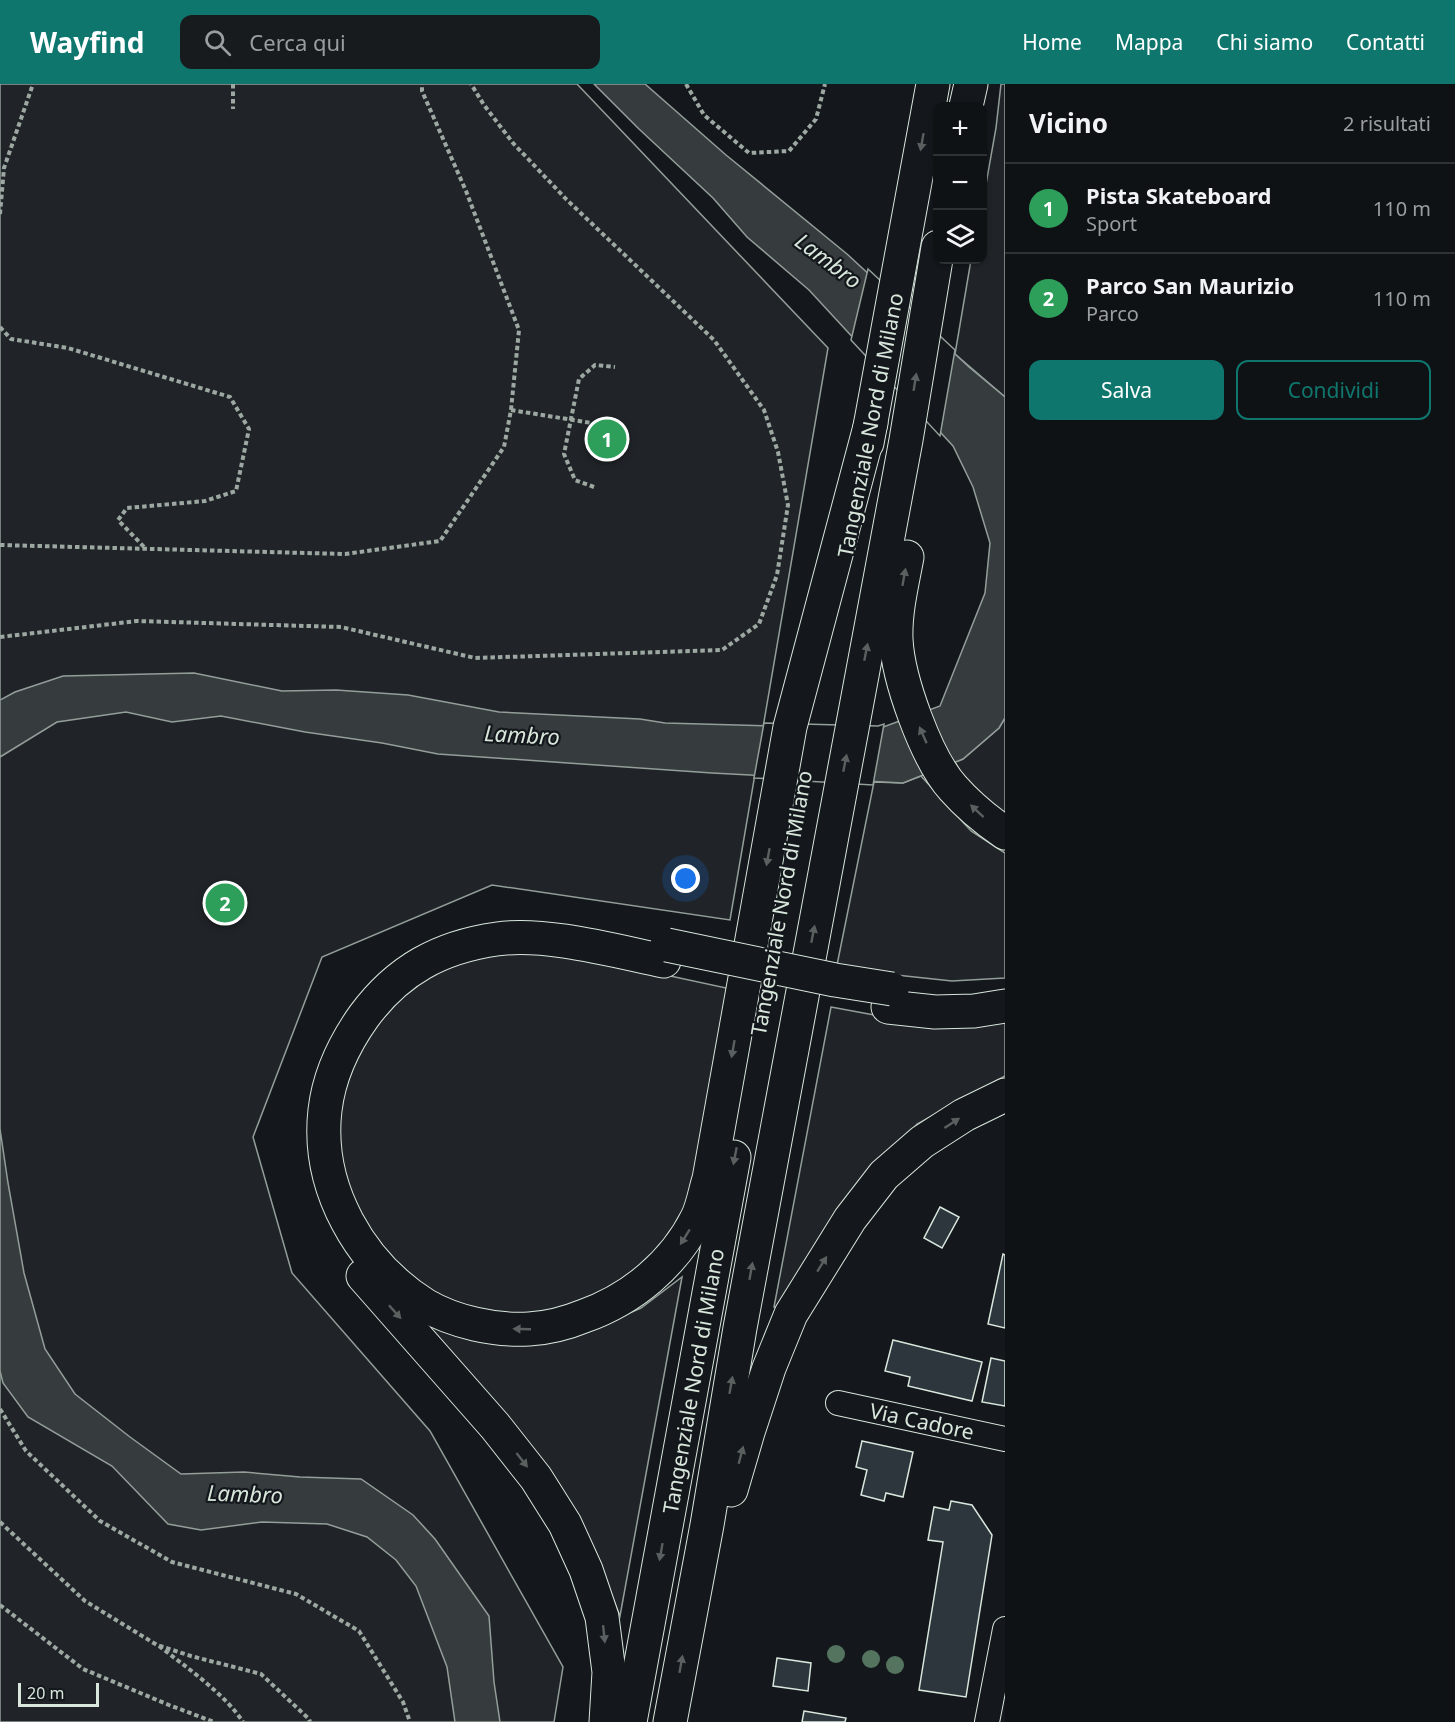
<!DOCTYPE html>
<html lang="it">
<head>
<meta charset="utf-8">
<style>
	:root { --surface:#0f1215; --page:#181b1e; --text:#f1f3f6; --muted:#9b9ea0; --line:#2f3234; --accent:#0f766e }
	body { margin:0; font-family:"Noto Sans",sans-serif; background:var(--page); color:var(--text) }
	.controls { position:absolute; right:18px; top:18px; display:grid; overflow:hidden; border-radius:12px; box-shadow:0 2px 4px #0004 }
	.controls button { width:54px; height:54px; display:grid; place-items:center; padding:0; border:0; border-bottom:2px solid var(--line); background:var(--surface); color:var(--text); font:30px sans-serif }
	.scale { position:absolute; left:18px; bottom:15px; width:81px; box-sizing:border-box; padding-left:6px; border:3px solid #d8e6dc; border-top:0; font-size:16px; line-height:21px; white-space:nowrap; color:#d8e6dc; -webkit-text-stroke:4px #14181c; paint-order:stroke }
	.you { position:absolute; left:686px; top:795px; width:21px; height:21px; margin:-15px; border:4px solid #fff; border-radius:50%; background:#1a73e8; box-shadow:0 0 0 9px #1a73e833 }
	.badge { display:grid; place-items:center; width:39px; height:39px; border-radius:50%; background:var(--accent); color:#fff; font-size:20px; font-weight:700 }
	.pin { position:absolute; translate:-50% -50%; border:3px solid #fff; box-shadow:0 2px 6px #0006 }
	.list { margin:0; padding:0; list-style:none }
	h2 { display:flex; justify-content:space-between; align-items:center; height:78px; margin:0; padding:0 24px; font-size:26px }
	h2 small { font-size:20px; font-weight:400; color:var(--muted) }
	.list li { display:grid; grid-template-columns:39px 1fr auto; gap:18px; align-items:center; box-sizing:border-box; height:90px; padding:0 24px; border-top:2px solid var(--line) }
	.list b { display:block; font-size:22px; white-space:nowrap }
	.list p { margin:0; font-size:20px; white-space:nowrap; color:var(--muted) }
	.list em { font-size:20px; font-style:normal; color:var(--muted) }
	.actions { display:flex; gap:12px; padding:18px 24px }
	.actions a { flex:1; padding:14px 0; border:2px solid var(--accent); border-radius:12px; text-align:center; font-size:21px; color:var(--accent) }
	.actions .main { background:var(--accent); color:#fff }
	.icon { flex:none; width:33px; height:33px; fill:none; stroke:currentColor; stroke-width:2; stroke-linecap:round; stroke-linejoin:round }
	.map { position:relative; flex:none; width:1005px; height:1638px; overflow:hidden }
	header { display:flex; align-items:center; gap:36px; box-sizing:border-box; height:84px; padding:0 30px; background:var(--accent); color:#fff }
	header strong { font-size:28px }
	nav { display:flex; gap:33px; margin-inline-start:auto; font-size:21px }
	.search { width:420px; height:54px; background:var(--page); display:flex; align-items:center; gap:15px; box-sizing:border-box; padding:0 21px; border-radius:12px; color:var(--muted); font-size:22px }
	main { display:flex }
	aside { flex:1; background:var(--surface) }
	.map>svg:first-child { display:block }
	.green { fill:#202428; stroke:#939e99; stroke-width:1.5 }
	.water { fill:#363b3e; stroke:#939e99; stroke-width:1.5 }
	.pier { fill:#14181c; stroke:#939e99; stroke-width:1.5 }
	.building { fill:#2c363c; stroke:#d8e6dc; stroke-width:1.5 }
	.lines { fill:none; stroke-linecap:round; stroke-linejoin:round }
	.street-casing { stroke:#d8e6dc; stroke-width:26 }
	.highway-casing { stroke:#d8e6dc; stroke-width:35 }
	.path { stroke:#9da8a2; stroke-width:4; stroke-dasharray:4.5 3; stroke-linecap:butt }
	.street { stroke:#14181c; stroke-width:24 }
	.highway { stroke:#14181c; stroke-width:33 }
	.highway-bridge-casing { stroke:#d8e6dc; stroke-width:35; stroke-linecap:butt }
	.highway-bridge { stroke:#14181c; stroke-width:33 }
	.tree { fill:#55745f }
	.oneway { fill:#59605f }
	.labels { text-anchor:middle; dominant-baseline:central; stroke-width:4.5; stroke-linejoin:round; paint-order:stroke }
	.street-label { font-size:21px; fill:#d8e6dc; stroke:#14181c }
	.water-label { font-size:22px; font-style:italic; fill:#d8e6dc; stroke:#14181c }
</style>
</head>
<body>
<header>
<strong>Wayfind</strong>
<div class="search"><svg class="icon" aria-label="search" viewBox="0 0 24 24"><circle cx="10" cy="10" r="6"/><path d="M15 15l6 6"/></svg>Cerca qui</div>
<nav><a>Home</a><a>Mappa</a><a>Chi siamo</a><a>Contatti</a></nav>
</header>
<main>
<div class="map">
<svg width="1005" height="1638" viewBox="0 0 1005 1638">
	<rect width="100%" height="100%" fill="#14181c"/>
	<g class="green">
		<polygon points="0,0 577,0 828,264 730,836 492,801 322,873 253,1053 292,1189 430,1347 563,1583 554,1638 0,1638"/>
		<polygon points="1001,0 1005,0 1005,313 955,270 971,176 982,176 983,117 996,44"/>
		<polygon points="1005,634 1005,737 964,694 955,678 963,675 999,644"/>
		<polygon points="921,692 971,747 1005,769 1005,894 952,897 896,891 837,881 874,698 903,699"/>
		<polygon points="509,869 559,871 661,890 731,905 692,1111 656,1174 579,1223 515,1232 466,1228 390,1182 343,1096 337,1005 354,969 407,906 441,885 477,874"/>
		<polygon points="831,923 885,933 1005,934 1005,992 917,1040 881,1079 781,1226 774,1223"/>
		<polygon points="682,1193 620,1532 596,1472 428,1246 433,1241 593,1245 641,1224"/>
	</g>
	<g class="water">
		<polygon points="594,0 645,0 726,71 847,170 969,283 1005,313 1005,634 999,644 963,675 903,699 712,689 438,670 382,659 305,648 221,632 172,638 126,628 57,638 0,673 0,616 15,608 63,592 194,589 282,607 336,606 408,611 499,628 640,635 665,639 878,645 940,622 985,509 990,459 973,403 953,362 809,206 747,153 713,114 639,45"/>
		<polygon points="0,1045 8,1099 24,1189 45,1265 75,1310 130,1353 181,1390 244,1388 300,1393 361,1395 413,1431 435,1455 489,1532 494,1598 500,1638 455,1638 447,1583 416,1502 396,1476 367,1453 327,1440 262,1438 201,1446 168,1440 112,1382 28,1333 3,1299 0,1287"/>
	</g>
	<g class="pier">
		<polygon points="868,185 955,266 940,352 851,256"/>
		<polygon points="764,639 878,642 884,640 873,701 754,694"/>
	</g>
	<g class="building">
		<polygon points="940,1123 959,1133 942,1164 924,1154"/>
		<polygon points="1003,1170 1005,1171 1005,1244 988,1240"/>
		<polygon points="893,1256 982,1278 972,1317 908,1302 910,1293 885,1287"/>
		<polygon points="991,1274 1005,1277 1005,1322 982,1318"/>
		<polygon points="862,1357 913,1368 903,1413 886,1409 884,1417 861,1411 867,1386 856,1383"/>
		<polygon points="951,1417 972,1421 992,1451 966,1613 919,1606 943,1458 928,1456 934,1423 949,1426"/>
		<polygon points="777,1574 811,1579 808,1607 773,1602"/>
		<polygon points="804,1627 846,1634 845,1638 802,1638"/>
	</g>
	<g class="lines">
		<defs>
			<g id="street">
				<polyline points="838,1319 1005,1355"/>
				<polyline points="987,1638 1005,1545"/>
			</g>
			<g id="highway">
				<polyline points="966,22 971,0"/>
				<polyline points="867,359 933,0"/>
				<path d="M907,473C902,500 895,528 896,555C898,595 926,674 953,704C968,721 986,736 1005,749"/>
				<path d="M664,877C615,867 546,848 497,855C440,863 398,886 364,932C344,960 329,992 325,1026C316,1104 360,1180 425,1221C454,1238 495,1247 529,1245C547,1244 567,1239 584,1232C632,1215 674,1180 697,1134C703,1122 705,1107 709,1095L790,643L871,339"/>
				<polyline points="888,923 935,928 974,927 1005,922"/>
				<polyline points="363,1192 495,1342 536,1394 565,1440 586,1486 602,1533 609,1588 606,1638"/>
				<polyline points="731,1406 748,1348 769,1284 791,1230 850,1135 884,1091 922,1058 964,1031 1005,1011"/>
				<polyline points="630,1638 734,1073"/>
				<polyline points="670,1638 707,1441 740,1244 906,356 938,163"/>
			</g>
		</defs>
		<use href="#street" class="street-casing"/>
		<use href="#highway" class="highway-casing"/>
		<g class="path">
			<polyline points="233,0 233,25"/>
			<polyline points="686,0 704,31 749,69 789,67 816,35 825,0"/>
			<polyline points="0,130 4,84 33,0"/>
			<polyline points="0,243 11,255 68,264 230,313 249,345 236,407 205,417 127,424 118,436 146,465"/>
			<polyline points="511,326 598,340"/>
			<polyline points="594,403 575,396 564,370 579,295 595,281 615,283"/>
			<polyline points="0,461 345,470 440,457 504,363 511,326 519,246 466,107 422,7 422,0"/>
			<polyline points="0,553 137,537 341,543 475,574 722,566 759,540 777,491 788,421 778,368 764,326 714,256 566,115 513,59 484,21 471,0"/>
			<polyline points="0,1325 26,1367 100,1437 172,1478 296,1510 359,1547 403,1618 410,1638"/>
			<polyline points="0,1438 85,1517 157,1561 191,1572 261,1590 309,1635 310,1638"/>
			<polyline points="0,1521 83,1585 169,1621 214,1638"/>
			<path d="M159,1562C186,1583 225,1610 243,1638"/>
		</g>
		<use href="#street" class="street"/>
		<use href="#highway" class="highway"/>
		<defs>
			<polyline id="highway-bridge" points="667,861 835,896 892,905"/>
		</defs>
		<use href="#highway-bridge" class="highway-bridge-casing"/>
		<use href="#highway-bridge" class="highway-bridge"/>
	</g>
	<g class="tree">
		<circle cx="836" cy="1570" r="9"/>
		<circle cx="871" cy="1575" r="9"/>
		<circle cx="895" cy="1581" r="9"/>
	</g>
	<defs><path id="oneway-solid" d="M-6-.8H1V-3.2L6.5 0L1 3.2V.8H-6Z" transform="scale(1.5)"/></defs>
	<g class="oneway">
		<use href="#oneway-solid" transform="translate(922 58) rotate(100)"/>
		<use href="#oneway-solid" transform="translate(915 298) rotate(-81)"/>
		<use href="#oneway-solid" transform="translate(904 493) rotate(-80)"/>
		<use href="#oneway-solid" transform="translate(866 568) rotate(-79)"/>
		<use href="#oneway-solid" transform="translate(923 651) rotate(-114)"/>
		<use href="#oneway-solid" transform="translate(845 679) rotate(-79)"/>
		<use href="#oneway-solid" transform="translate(977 727) rotate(-137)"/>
		<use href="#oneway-solid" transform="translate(768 773) rotate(100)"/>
		<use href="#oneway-solid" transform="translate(813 850) rotate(-79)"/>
		<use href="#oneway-solid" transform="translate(733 965) rotate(100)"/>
		<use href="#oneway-solid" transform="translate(952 1039) rotate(-33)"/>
		<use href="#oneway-solid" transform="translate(735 1072) rotate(101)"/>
		<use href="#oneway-solid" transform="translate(685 1153) rotate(122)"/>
		<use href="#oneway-solid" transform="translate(822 1180) rotate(-58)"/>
		<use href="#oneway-solid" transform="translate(751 1187) rotate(-80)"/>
		<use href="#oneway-solid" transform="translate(395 1228) rotate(48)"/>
		<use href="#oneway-solid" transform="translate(522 1245) rotate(-178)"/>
		<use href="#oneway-solid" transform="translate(731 1301) rotate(-80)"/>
		<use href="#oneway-solid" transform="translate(741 1371) rotate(-75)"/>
		<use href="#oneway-solid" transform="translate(522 1376) rotate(52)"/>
		<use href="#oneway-solid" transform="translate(661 1468) rotate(100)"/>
		<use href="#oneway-solid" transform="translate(604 1550) rotate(84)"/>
		<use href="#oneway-solid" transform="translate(681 1580) rotate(-80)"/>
	</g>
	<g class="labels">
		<g class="street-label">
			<text transform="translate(870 341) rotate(-79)">Tangenziale Nord di Milano</text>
			<text transform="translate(781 819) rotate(-80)">Tangenziale Nord di Milano</text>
			<text transform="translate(693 1297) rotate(-80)">Tangenziale Nord di Milano</text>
			<text transform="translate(922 1337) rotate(12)">Via Cadore</text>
		</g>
		<g class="water-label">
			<text transform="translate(829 176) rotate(37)">Lambro</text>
			<text transform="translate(522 650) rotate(3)">Lambro</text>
			<text transform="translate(245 1409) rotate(2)">Lambro</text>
		</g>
	</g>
</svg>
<div class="controls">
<button>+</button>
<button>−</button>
<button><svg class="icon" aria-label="layers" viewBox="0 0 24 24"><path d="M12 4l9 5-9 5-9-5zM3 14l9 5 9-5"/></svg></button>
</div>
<div class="scale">20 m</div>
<div class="you"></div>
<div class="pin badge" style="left:607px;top:355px;background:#2e9e5b">1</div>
<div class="pin badge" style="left:225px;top:819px;background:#2e9e5b">2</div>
</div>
<aside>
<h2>Vicino<small>2 risultati</small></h2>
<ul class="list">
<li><span class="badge" style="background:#2e9e5b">1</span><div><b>Pista Skateboard</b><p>Sport</p></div><em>110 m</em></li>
<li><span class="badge" style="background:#2e9e5b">2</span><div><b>Parco San Maurizio</b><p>Parco</p></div><em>110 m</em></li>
</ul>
<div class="actions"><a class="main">Salva</a><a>Condividi</a></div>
</aside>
</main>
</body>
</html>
